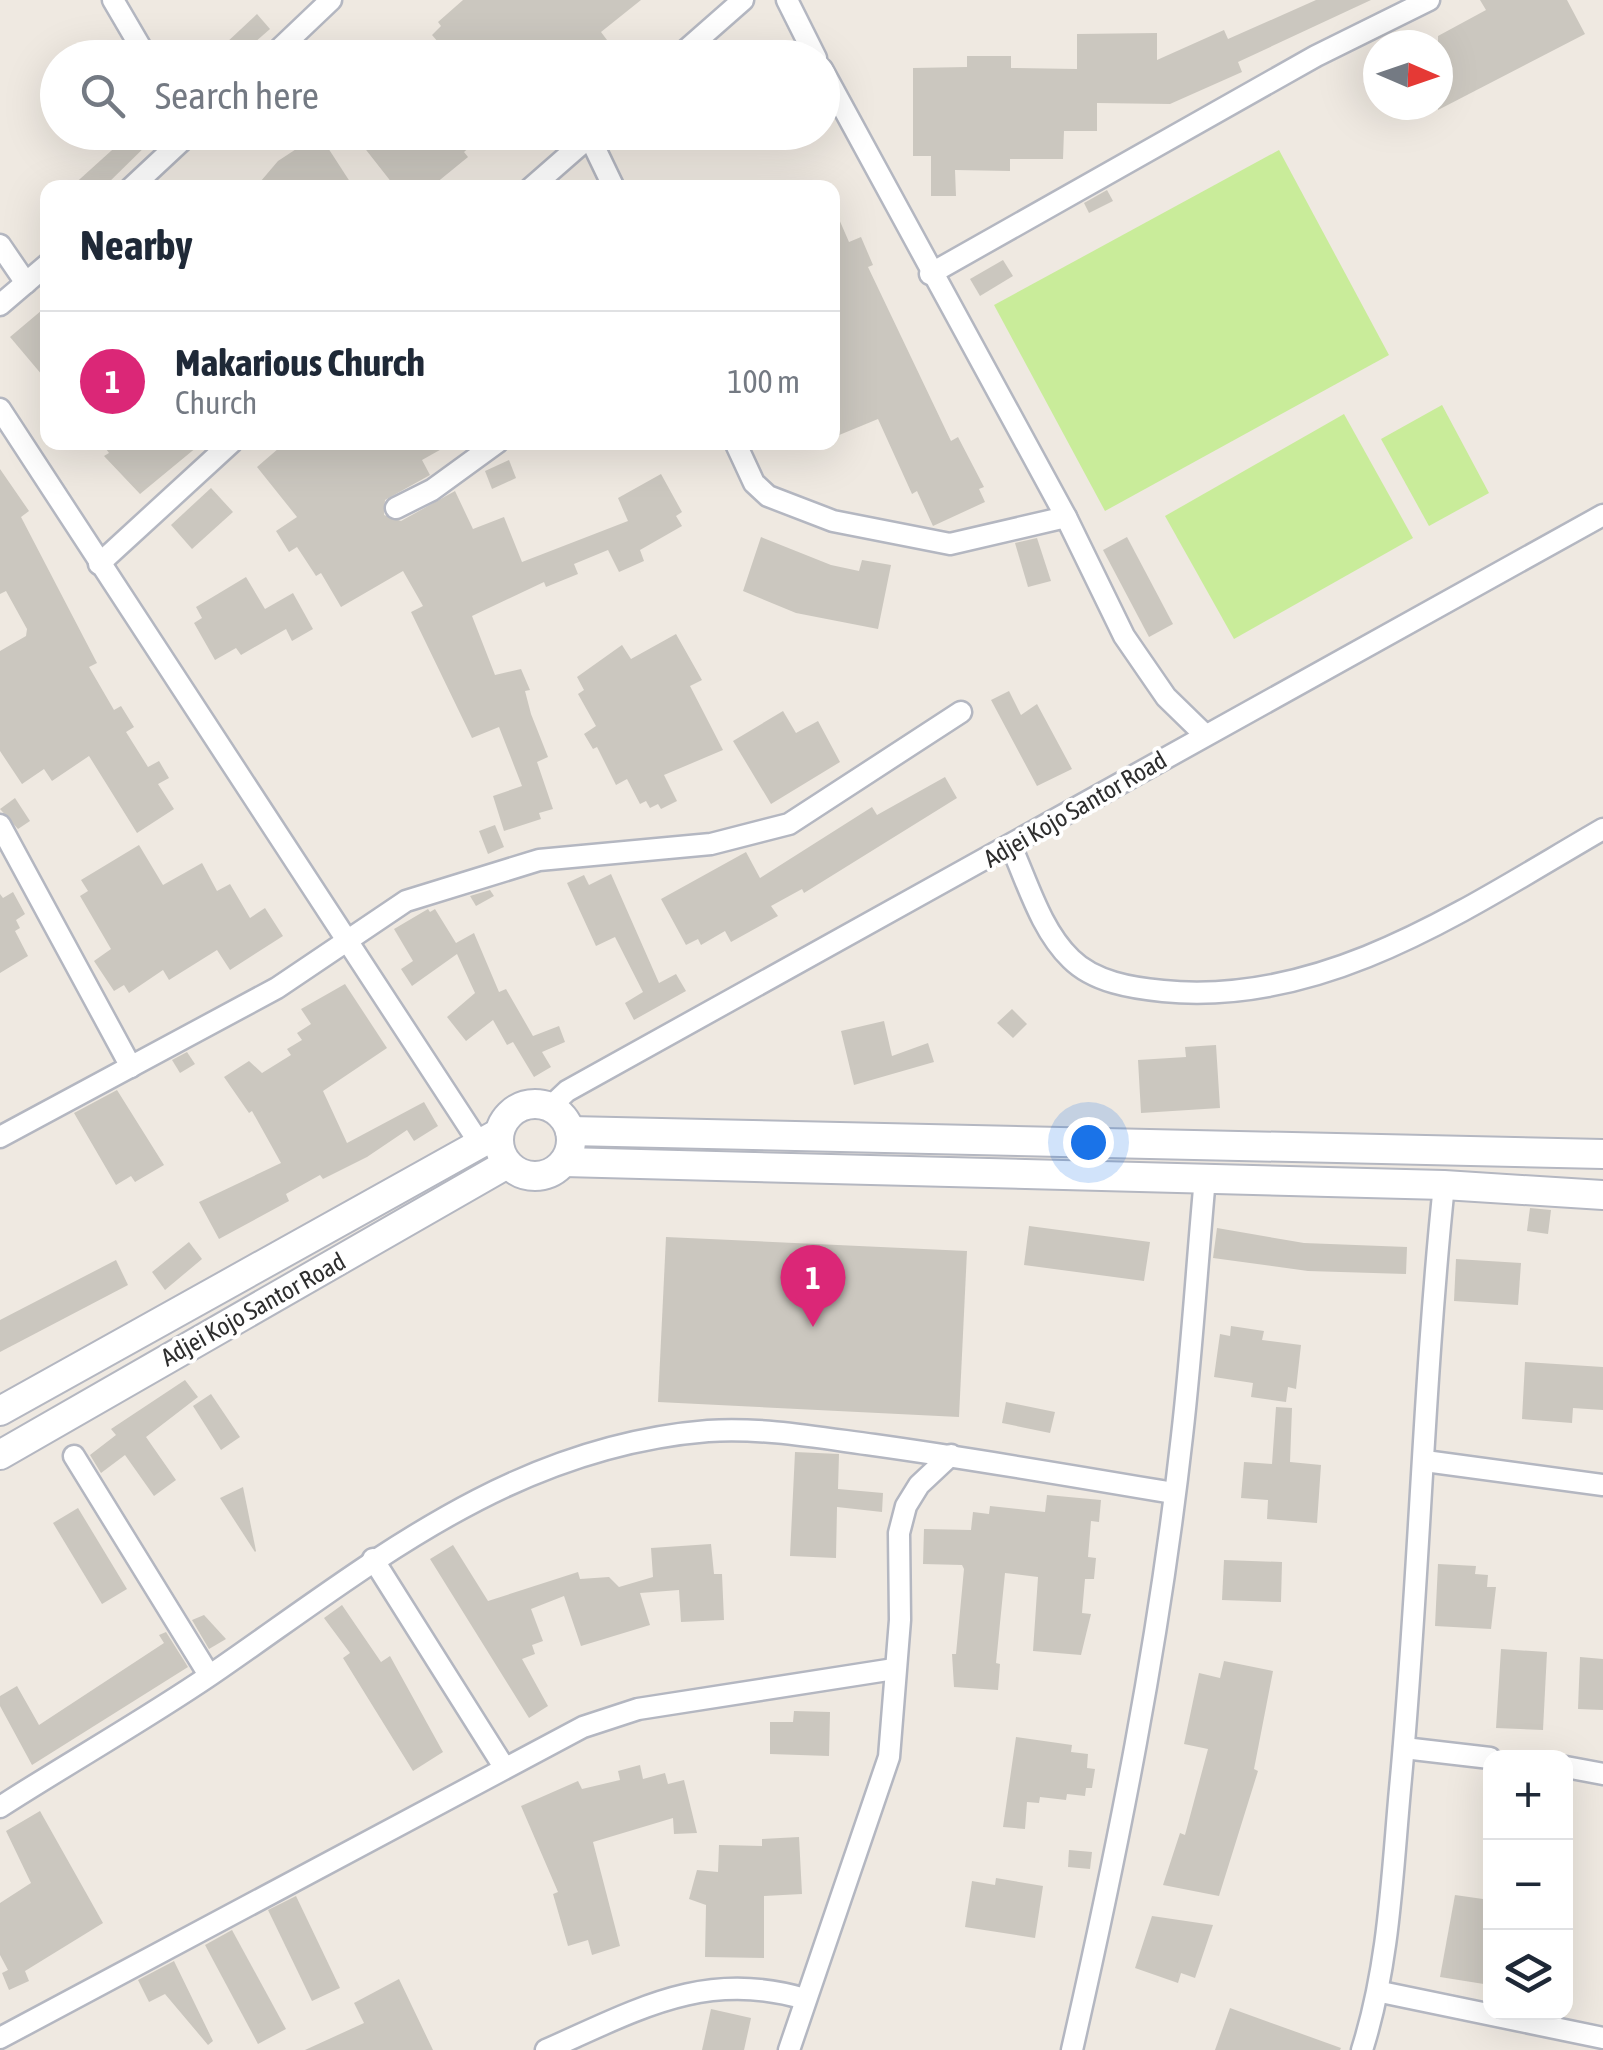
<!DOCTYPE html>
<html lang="en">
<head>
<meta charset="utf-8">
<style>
	:root { --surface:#fff; --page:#f6f6f7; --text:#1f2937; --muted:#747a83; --line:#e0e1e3; --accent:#db2777 }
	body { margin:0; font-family:"Asap Condensed",sans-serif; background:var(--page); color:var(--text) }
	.controls { position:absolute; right:30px; bottom:30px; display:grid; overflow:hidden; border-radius:20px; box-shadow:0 10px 40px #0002 }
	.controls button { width:90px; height:90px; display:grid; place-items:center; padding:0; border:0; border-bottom:2px solid var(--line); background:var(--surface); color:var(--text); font:50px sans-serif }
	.compass { position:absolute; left:1363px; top:30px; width:90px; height:90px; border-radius:50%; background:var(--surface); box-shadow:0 10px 40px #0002; rotate:92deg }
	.you { position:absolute; left:1088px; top:1142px; width:35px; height:35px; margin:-25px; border:8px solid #fff; border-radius:50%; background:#1a73e8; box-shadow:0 0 0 15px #1a73e833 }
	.badge { display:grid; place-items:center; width:65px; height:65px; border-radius:50%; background:var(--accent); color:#fff; font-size:32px; font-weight:700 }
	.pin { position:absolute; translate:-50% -82px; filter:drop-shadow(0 2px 5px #0008) }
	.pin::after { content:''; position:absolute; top:52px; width:35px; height:30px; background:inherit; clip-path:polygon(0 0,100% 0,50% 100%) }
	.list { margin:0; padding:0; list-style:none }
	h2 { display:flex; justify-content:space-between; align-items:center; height:130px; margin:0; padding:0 40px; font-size:42px }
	h2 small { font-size:32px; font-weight:400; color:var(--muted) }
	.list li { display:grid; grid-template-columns:65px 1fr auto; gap:30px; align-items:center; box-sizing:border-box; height:140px; padding:0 40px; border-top:2px solid var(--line) }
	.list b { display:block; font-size:38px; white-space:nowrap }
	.list p { margin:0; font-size:32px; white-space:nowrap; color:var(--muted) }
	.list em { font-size:32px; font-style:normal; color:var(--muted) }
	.icon { flex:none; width:55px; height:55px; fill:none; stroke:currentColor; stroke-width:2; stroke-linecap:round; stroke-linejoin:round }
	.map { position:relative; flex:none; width:1603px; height:2050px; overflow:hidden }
	.search { position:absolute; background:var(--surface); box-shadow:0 10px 40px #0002; left:40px; top:40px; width:800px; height:110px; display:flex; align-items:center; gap:25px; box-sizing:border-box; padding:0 35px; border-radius:55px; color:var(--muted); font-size:38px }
	.panel { position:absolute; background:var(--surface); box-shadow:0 10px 40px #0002; left:40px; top:180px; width:800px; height:270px; border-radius:20px }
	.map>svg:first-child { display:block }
	.pitch { fill:#c9ec9a }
	.building { fill:#cbc7bf }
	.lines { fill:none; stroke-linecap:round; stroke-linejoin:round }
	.street-casing { stroke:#b4b7c1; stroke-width:25 }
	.secondary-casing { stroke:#b4b7c1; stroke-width:32 }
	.street { stroke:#fff; stroke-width:20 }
	.secondary { stroke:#fff; stroke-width:28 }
	.labels { text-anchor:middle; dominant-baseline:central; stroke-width:8; stroke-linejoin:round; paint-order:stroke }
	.street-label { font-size:25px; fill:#2e2e2e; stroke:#fff }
</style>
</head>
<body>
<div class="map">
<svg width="1603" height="2050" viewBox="0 0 1603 2050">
	<rect width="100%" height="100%" fill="#efe9e1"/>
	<g class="pitch">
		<polygon points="1279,150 1389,355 1105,511 994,305"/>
		<polygon points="1442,405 1489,493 1429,526 1381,439"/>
		<polygon points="1344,414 1413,538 1234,639 1165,516"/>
	</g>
	<g class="building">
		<polygon points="463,0 641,0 601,32 610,44 592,58 452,58 432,35 441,26 438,22"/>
		<polygon points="1316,0 1371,0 1238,62 1242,72 1170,104 1097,103 1097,131 1064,131 1063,159 1010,159 1010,171 955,170 956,196 931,196 931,156 913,156 913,68 967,67 967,56 1011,56 1011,68 1077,69 1077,34 1157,33 1157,60 1224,30 1228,39"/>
		<polygon points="1480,0 1567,0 1585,34 1438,110 1438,36 1486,10"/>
		<polygon points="257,14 270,29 237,58 225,44"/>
		<polygon points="132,132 160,132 103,188 70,188"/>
		<polygon points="352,132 487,132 464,152 468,157 430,188 396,188"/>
		<polygon points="319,134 354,188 255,188 278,161"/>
		<polygon points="1107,190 1113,201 1089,213 1084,203"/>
		<polygon points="832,203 849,242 861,237 873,265 868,267 951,441 958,437 984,487 979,489 985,502 933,526 917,491 912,494 878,419 832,438"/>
		<polygon points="1003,260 1013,276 980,296 970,279"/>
		<polygon points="48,305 48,382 10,337"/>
		<polygon points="101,442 203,442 140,494 104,456 109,453"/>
		<polygon points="286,442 454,442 422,460 430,475 385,500 384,515 401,521 455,491 473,529 504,517 522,562 628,521 618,498 661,474 682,512 676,516 682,526 640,550 644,561 619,572 608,550 574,564 578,574 546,587 544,582 472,616 495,675 521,669 530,690 525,691 531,714 548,757 537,762 553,809 539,813 541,819 504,831 493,796 522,786 499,727 472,738 411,612 423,606 403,571 341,607 321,573 316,576 297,547 289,552 276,531 297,517 257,467"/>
		<polygon points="509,460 516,478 492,489 485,471"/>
		<polygon points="0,469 29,511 21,517 97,663 89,667 114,710 121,706 134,727 126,732 148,767 159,761 169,778 158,784 174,809 137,833 89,756 52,781 44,769 22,784 0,751 0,651 26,636 27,629 6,591 0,594"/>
		<polygon points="211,488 233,512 192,549 171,525"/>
		<polygon points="761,537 831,565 859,571 862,560 891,565 878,629 796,613 743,591"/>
		<polygon points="1127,537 1173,624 1149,637 1103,550"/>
		<polygon points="1037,538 1051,581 1028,587 1015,543"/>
		<polygon points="246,577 265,609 293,593 313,629 292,641 286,629 241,655 236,648 215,660 194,623 202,618 196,607"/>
		<polygon points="676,634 702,680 690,686 723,750 664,775 677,801 661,809 658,804 650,808 646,801 640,804 627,779 616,785 597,747 593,749 584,734 596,726 578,694 584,690 577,677 622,645 631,659"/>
		<polygon points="1009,691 1021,715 1037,704 1072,769 1037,786 991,700"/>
		<polygon points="783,711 796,733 818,721 840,762 771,804 733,741"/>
		<polygon points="945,777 957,798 804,893 802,889 771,906 778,916 731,942 725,931 701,945 698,939 686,945 661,899 746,852 760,878 872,807 877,815"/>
		<polygon points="15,798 30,821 18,829 0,809"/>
		<polygon points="495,825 504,847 488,854 479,831"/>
		<polygon points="139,845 163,885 202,863 217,891 230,884 250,918 265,908 283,936 230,970 217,950 169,980 163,970 129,993 124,985 114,991 94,961 111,949 80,896 88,891 81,880"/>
		<polygon points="611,874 659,983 676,974 686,991 634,1020 625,1003 643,992 615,937 596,946 567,883 584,875 589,885"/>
		<polygon points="490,890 494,896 476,906 470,896"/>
		<polygon points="13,892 25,914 16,920 20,928 15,931 28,956 0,973 0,894 3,898"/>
		<polygon points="428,909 430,912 435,909 456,943 474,933 499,992 506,989 533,1036 559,1026 565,1042 542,1052 551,1067 534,1077 513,1042 507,1045 493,1020 466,1041 447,1017 475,993 457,954 412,986 401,969 413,961 394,929"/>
		<polygon points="345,984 387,1048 323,1091 347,1143 424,1102 438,1126 414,1141 407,1130 367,1157 323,1179 320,1175 286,1194 289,1201 219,1239 199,1202 281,1163 252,1111 249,1113 224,1077 249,1061 262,1073 291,1055 287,1049 302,1040 297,1033 311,1024 301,1009"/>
		<polygon points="1012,1009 1027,1024 1013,1038 997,1023"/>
		<polygon points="884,1021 892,1056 928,1043 934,1062 854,1085 841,1031"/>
		<polygon points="1216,1045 1220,1108 1141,1113 1138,1060 1186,1057 1185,1047"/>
		<polygon points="187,1052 195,1064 180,1073 172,1060"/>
		<polygon points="117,1090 164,1165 135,1182 131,1176 116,1185 74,1113"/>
		<polygon points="1530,1208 1551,1210 1548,1234 1527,1231"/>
		<polygon points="1029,1226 1150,1242 1144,1281 1024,1265"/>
		<polygon points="1217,1228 1304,1243 1407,1247 1406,1274 1308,1271 1213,1258"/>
		<polygon points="666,1237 967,1251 959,1417 658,1402"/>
		<polygon points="189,1242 202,1259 165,1290 152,1272"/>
		<polygon points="1456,1259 1521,1263 1518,1305 1454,1301"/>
		<polygon points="116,1260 128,1285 0,1352 0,1320"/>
		<polygon points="1231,1326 1264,1331 1262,1340 1301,1345 1296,1389 1288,1387 1286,1402 1251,1397 1253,1383 1214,1377 1220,1334 1230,1336"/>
		<polygon points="1525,1362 1603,1367 1603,1410 1573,1408 1572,1423 1522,1419"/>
		<polygon points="185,1380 198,1397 146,1437 176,1480 154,1496 125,1455 101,1473 90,1455 116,1435 111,1429"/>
		<polygon points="211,1394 240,1437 221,1450 193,1406"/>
		<polygon points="1006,1402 1055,1412 1050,1433 1002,1423"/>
		<polygon points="1276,1407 1292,1408 1290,1462 1321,1465 1317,1523 1267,1519 1268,1500 1241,1498 1244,1462 1272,1464"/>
		<polygon points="795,1452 839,1454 838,1489 883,1493 882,1512 837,1507 836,1558 790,1556"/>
		<polygon points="243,1487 256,1551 255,1552 220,1498"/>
		<polygon points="1047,1495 1101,1500 1099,1522 1091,1521 1088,1557 1096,1558 1094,1579 1085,1579 1082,1613 1091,1614 1081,1655 1033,1651 1038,1577 1005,1573 996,1663 1000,1664 998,1690 954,1687 952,1654 956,1654 964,1569 962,1565 923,1564 924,1529 971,1530 973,1512 989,1514 990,1506 1045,1512"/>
		<polygon points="78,1508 127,1589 102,1604 53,1523"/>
		<polygon points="711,1544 714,1574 722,1574 724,1620 681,1622 679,1590 640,1593 650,1625 581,1646 564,1596 531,1609 543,1641 532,1645 535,1654 522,1659 548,1706 529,1718 430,1559 453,1545 488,1601 578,1572 580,1579 609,1577 619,1587 653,1577 651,1548"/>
		<polygon points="1224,1560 1282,1562 1281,1602 1222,1600"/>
		<polygon points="1438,1564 1476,1566 1475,1574 1488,1575 1487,1587 1496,1587 1491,1629 1435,1626"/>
		<polygon points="342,1605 381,1662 390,1656 443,1752 413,1771 343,1658 350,1653 324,1618"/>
		<polygon points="204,1615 226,1639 209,1649 192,1620"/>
		<polygon points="166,1632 188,1667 32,1765 0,1706 0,1696 17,1686 39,1725 164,1643 159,1635"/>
		<polygon points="1501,1649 1547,1652 1543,1730 1496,1728"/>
		<polygon points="1580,1657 1603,1659 1603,1710 1578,1709"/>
		<polygon points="1224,1661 1273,1671 1254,1769 1258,1771 1219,1896 1163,1885 1180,1833 1185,1835 1208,1749 1184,1744 1199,1673 1220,1678"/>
		<polygon points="794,1711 830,1712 829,1756 770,1754 770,1722 793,1722"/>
		<polygon points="1016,1737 1072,1745 1071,1752 1088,1754 1087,1768 1095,1769 1092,1788 1086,1788 1085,1796 1067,1794 1066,1800 1040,1797 1039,1803 1027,1802 1025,1829 1003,1827"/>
		<polygon points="640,1765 643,1779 665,1773 668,1784 684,1780 697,1833 674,1834 673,1818 593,1842 620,1946 592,1955 588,1940 568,1946 553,1894 558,1892 521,1806 578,1781 582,1789 620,1780 618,1771"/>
		<polygon points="40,1811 103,1923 25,1971 29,1981 9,1990 2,1973 8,1970 0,1955 0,1903 31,1883 6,1831"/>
		<polygon points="799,1837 802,1894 764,1896 764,1958 705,1957 706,1905 689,1899 697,1870 718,1872 719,1845 762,1846 762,1839"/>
		<polygon points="1069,1850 1092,1852 1090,1869 1068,1867"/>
		<polygon points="996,1878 1043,1886 1035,1938 965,1927 972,1881 995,1885"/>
		<polygon points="1455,1895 1490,1900 1490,1985 1440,1977"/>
		<polygon points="296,1896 340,1988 312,2001 268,1910"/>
		<polygon points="1152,1916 1213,1925 1195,1978 1181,1973 1178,1983 1135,1968"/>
		<polygon points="232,1930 286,2029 258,2044 205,1945"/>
		<polygon points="174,1961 213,2041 208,2045 165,1994 149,2002 138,1980"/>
		<polygon points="399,1979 433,2050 305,2050 364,2023 354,2003"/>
		<polygon points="1230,2008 1341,2048 1340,2050 1215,2050"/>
		<polygon points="711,2009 751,2018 744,2050 702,2050"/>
	</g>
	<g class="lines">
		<defs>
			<g id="street">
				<polyline points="113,0 147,58"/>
				<polyline points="787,0 816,58"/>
				<polyline points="270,58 331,0"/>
				<polyline points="677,58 743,0"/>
				<polyline points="822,69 1066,517 1124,636 1166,697 1205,735"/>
				<polyline points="590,138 614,188"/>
				<polyline points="131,188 191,132"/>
				<polyline points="531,188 595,132"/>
				<polyline points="0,245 26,283"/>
				<polyline points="930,274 1316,56 1429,0"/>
				<polyline points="0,305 48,264"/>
				<polyline points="0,409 480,1144"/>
				<polyline points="735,442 754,483 768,496 833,521 950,544 1066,517"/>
				<polyline points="396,508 432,490 498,442"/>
				<polyline points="99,564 232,442"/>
				<polyline points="0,825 131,1067"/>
				<path d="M1011,846C1028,884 1041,930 1071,959C1094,982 1132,988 1163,991C1326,1007 1468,907 1603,829"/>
				<polyline points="550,1107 567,1091 1603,515"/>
				<polyline points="0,1137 277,988 406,901 539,860 711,844 789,824 961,712"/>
				<polyline points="74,1456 209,1675"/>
				<polyline points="1425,1461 1603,1485"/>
				<polyline points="373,1559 504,1767"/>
				<polyline points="1404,1748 1490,1758"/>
				<polyline points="1566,1767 1603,1774"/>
				<path d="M0,1807C70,1762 143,1721 212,1674C369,1566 509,1447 708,1431C761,1427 821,1438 874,1445C974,1459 1073,1476 1173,1493"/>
				<polyline points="1381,1992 1603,2038"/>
				<polyline points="0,2038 583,1727 638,1709 894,1669"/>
				<path d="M546,2050C637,2010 705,1969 805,1999"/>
				<polyline points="789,2050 889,1757 900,1620 899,1533 906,1506 919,1485 951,1455"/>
				<path d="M1072,2050C1118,1848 1159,1642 1182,1436C1192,1350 1197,1264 1205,1178"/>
				<path d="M1362,2050C1389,1965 1392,1877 1400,1789C1419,1588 1423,1386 1444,1185"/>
			</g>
			<g id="secondary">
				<circle cx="535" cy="1140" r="36"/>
				<polyline points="570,1131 1603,1154"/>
				<polyline points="564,1162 1444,1185 1603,1195"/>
				<polyline points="0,1411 499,1133"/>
				<polyline points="0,1455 507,1164"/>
			</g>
		</defs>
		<use href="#street" class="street-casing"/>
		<use href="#secondary" class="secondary-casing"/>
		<use href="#street" class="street"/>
		<use href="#secondary" class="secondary"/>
	</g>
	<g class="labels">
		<g class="street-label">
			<text transform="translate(1075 809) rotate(-30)">Adjei Kojo Santor Road</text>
			<text transform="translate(253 1309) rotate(-29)">Adjei Kojo Santor Road</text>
		</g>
	</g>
</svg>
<div class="controls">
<button>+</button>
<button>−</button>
<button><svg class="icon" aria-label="layers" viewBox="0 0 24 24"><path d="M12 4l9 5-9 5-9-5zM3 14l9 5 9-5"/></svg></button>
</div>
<svg class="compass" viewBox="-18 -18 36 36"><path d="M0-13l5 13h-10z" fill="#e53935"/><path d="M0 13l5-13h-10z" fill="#747a83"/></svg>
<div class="you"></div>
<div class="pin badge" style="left:813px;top:1327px">1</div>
<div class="search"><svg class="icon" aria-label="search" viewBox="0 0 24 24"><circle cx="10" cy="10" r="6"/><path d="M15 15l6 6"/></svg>Search here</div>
<section class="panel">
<h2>Nearby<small></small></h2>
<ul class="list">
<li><span class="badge">1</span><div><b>Makarious Church</b><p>Church</p></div><em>100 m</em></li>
</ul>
</section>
</div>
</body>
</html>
